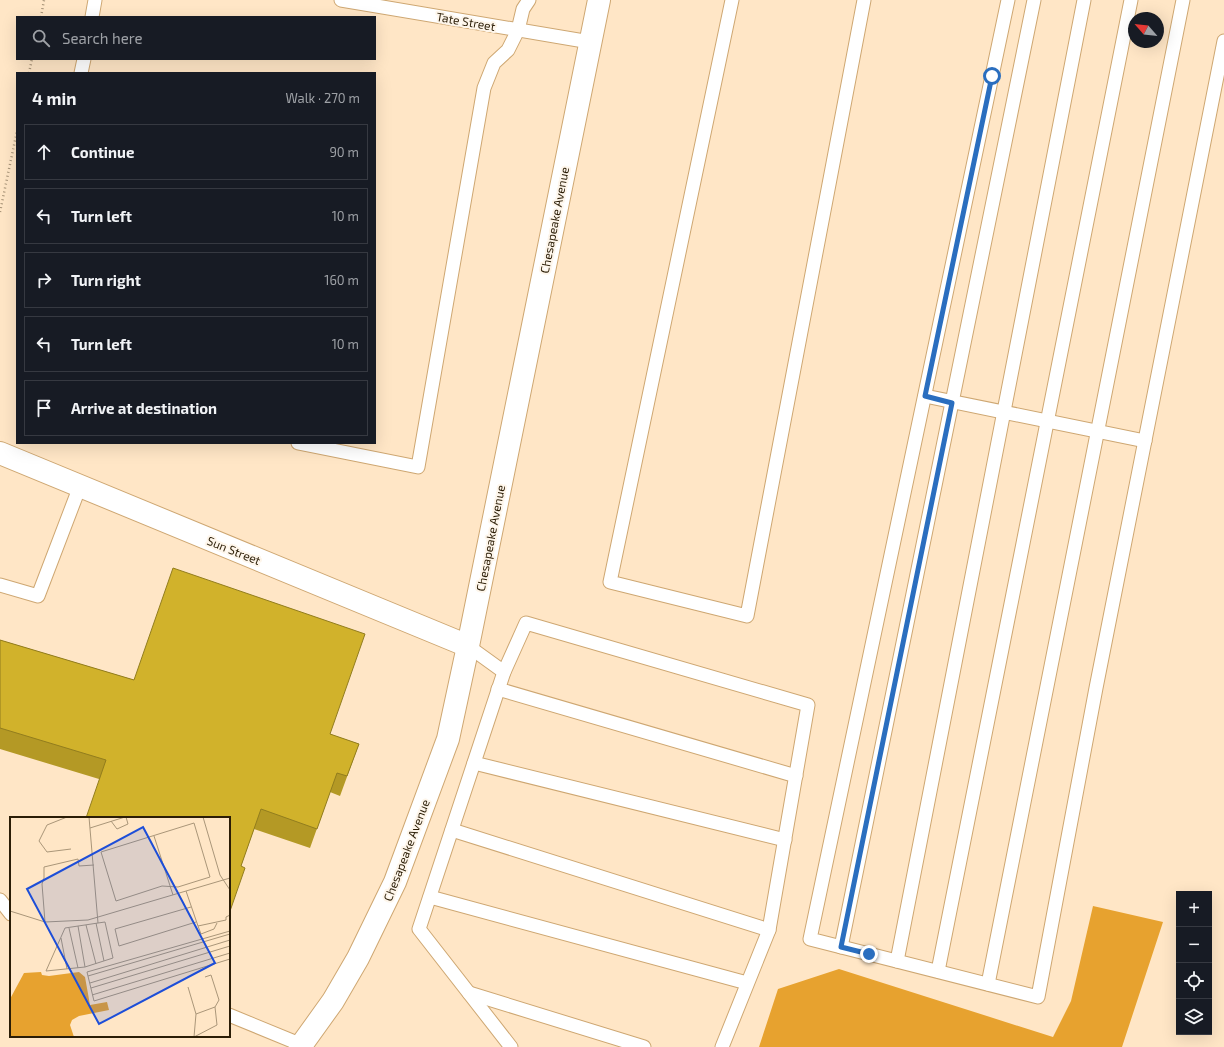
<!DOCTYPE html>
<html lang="en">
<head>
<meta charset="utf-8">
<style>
	:root { --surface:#171b24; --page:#20242c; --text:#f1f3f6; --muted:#9ea1a6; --line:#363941 }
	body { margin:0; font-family:"Exo 2",sans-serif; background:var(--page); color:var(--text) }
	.controls { position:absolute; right:12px; bottom:12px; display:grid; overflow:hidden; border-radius:0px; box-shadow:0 4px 16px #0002 }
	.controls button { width:36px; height:36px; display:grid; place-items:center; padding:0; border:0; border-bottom:1px solid var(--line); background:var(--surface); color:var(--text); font:20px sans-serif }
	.compass { position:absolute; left:1128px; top:12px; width:36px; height:36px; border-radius:50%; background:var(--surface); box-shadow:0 4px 16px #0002; rotate:298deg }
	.stop { position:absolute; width:12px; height:12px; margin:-9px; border:3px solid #2a6ebf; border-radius:50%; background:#fff }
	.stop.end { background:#2a6ebf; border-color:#fff; box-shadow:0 1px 4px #0008 }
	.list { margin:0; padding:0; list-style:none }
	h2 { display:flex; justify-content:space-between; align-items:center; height:52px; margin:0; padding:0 16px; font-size:17px }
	h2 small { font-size:13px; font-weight:400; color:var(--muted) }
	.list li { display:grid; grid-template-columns:26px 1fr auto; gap:12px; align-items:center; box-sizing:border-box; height:56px; margin:0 8px 8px; padding:0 8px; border:1px solid var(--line); border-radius:0px }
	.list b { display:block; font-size:15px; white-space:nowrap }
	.list em { font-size:13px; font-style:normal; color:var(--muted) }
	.icon { flex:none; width:22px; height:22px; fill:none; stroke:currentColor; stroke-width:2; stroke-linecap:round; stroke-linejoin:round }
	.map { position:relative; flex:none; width:1224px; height:1047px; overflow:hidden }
	.search { position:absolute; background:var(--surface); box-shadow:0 4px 16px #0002; left:16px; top:16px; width:360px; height:44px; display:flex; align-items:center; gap:10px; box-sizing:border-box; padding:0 14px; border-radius:0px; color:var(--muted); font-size:15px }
	.panel { position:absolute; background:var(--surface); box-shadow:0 4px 16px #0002; left:16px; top:72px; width:360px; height:372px; border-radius:0px }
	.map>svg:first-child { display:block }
	.forest { fill:#e7a22f }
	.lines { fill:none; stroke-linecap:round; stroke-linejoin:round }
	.lane-casing { stroke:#cea772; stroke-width:15 }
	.street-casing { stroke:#cea772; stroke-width:24 }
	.secondary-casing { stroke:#cea772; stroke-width:24 }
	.path { stroke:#a69276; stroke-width:2.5; stroke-dasharray:1 3; stroke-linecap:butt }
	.lane { stroke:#fff; stroke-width:13 }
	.street { stroke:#fff; stroke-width:22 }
	.secondary { stroke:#fff; stroke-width:22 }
	.wall { fill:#b49925 }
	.building { fill:#d1b22b; stroke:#927d1e }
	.route { stroke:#2a6ebf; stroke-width:5 }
	.labels { text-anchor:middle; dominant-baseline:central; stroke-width:4; stroke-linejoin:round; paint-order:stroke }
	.street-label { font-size:12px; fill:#2b1d06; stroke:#fef6eb }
	.inset-road { fill:none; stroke:#aa9679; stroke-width:1 }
	.view { fill:#1d4ed8; fill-opacity:0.15; stroke:#1d4ed8; stroke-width:2 }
	.inset-edge { fill:none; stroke:#2b1d06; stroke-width:2 }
</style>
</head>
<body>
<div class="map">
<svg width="1224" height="1047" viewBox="0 0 1224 1047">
	<rect width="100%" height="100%" fill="#ffe6c6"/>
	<polygon class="forest" points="1093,906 1163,922 1122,1047 759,1047 778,989 839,969 1053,1037 1071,1001"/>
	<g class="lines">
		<defs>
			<g id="lane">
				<polyline points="341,0 590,42"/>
				<polyline points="732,0 610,582 747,616 864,0"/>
				<polyline points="1008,0 810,939 1038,997 1096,688 1224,41"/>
				<polyline points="92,17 95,0"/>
				<polyline points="81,73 84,59"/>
				<polyline points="925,396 1145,441"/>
				<polyline points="298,443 418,467 484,88 494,63 508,50 518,30 523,9 529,0"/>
				<polyline points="0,585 38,596 80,486"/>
				<polyline points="468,646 504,672"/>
				<polyline points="498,689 796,776"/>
				<polyline points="474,763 785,840"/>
				<polyline points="452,830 769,930"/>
				<polyline points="430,897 747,983"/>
				<polyline points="0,900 11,914"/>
				<polyline points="841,947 1034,0"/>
				<polyline points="897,961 1084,0"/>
				<polyline points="938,971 1131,0"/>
				<polyline points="988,984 1183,0"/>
				<polyline points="469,993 644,1047"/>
				<polyline points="229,1015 302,1045"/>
				<polyline points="511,1047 419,929 504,672 526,623 808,705 769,930 722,1047"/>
			</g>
			<polyline id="street" points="0,453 468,646"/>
			<polyline id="secondary" points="300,1047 333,1001 358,958 395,882 448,739 468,646 599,0"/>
		</defs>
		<use href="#lane" class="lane-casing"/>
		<use href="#street" class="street-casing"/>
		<use href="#secondary" class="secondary-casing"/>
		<g class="path">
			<polyline points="41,17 44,0"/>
			<polyline points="29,73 32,59"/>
			<polyline points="0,212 17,131"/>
		</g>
		<use href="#lane" class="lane"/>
		<use href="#street" class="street"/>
		<use href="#secondary" class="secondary"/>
	</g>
	<polygon class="wall" points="0,640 134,680 330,734 359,744 340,796 330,792 310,848 254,829 241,866 229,914 99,779 0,749"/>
	<polygon class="building" points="173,568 365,634 330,734 359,744 347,776 337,773 317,829 261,809 241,866 245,868 229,914 229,818 86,818 106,760 0,728 0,640 134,680"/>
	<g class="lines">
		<polyline class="route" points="869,954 841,947 952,403 925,396 992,76"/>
	</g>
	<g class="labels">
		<g class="street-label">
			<text transform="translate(466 21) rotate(10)">Tate Street</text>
			<text transform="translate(554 220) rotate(-79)">Chesapeake Avenue</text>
			<text transform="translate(490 538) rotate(-79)">Chesapeake Avenue</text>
			<text transform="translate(234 550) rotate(22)">Sun Street</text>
			<text transform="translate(406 850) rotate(-69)">Chesapeake Avenue</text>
		</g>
	</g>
	<g transform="translate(10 817)">
		<rect width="220" height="220" fill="#ffe6c6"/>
		<path d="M31,155L32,158L39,159L69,155L75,160L80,188L97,185L99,193L69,199L62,203L60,208L64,220H0V182L14,156Z" fill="#e7a22f"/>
		<path class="inset-road" d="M57,0L37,8L29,24L37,35L61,32M79,0L88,106L95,105L103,141L75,150L36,154L55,111L88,106M193,0L210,58L220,73M101,4L107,12L118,7L116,0M184,6L200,60L168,70L152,69L106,84L91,35ZM80,11L115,0M144,19L163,78M176,74L188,109L216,103V100L220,98M181,90L105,112L109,129L186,105M0,94L35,105L78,103L220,61M35,105L32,67L34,61V50L68,42L69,49L84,48M86,106L94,144M76,108L86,147M68,109L75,150M188,109L191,117L204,112L207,106M59,111L68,151M220,114L77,155L84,184L220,142M51,121L57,152M78,159L220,117M195,160L201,158L209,183L205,190M80,166L220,123M178,170L186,197M81,171L220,129M82,178L220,136M184,220L186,197L205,190L207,208L184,220"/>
		<path class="view" d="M133,10L205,146L89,207L17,72Z"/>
		<rect width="220" height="220" class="inset-edge"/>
	</g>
</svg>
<div class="controls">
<button>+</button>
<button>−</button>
<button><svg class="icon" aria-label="locate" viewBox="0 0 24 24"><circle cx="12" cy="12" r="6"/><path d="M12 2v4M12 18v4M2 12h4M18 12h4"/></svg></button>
<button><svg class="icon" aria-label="layers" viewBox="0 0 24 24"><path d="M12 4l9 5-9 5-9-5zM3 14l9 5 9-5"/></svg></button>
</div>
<svg class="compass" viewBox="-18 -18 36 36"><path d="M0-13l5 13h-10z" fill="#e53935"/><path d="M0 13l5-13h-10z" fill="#9ea1a6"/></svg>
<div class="stop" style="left:992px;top:76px"></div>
<div class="stop end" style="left:869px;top:954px"></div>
<div class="search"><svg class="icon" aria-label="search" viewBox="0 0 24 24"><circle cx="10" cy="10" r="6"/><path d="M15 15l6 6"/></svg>Search here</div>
<section class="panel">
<h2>4 min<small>Walk · 270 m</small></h2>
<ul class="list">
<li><svg class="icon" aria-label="ahead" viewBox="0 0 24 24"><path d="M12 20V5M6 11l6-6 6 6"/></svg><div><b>Continue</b></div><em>90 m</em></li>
<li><svg class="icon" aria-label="left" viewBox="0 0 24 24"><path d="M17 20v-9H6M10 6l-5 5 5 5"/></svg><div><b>Turn left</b></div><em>10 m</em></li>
<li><svg class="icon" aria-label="right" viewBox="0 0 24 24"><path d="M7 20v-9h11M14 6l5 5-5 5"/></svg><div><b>Turn right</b></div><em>160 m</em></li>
<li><svg class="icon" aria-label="left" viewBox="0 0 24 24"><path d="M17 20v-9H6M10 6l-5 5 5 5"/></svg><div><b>Turn left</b></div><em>10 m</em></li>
<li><svg class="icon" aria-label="arrive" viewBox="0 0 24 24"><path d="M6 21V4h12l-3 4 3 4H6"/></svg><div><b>Arrive at destination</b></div></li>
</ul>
</section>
</div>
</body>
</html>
